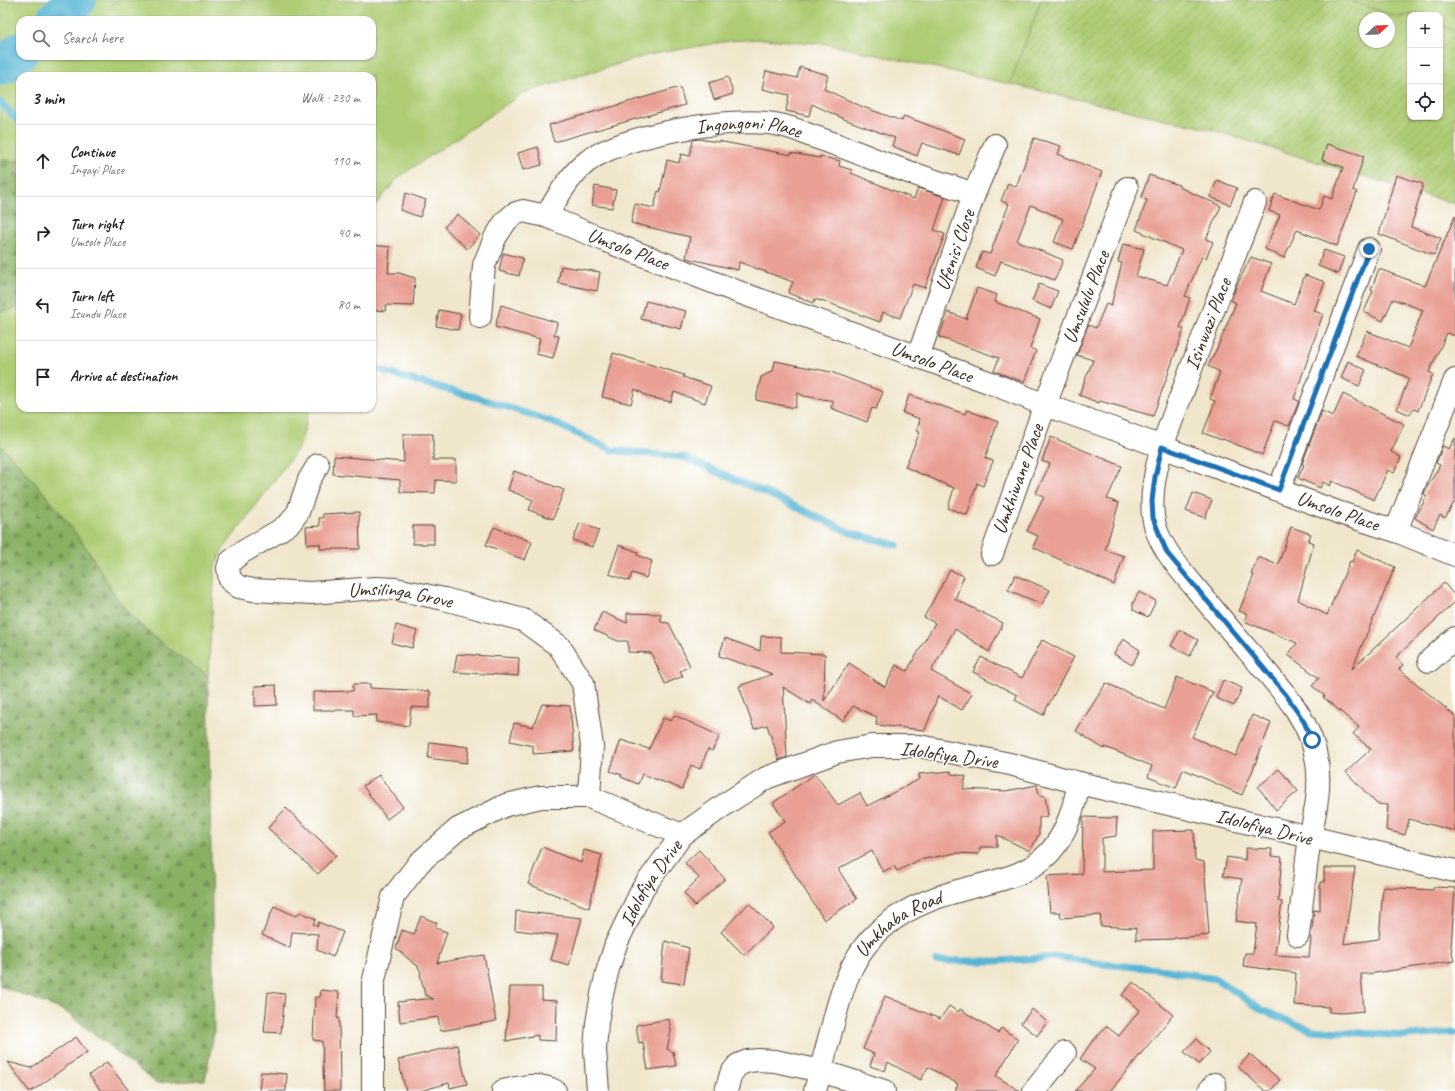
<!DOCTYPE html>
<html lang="en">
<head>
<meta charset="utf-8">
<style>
	:root { --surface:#fff; --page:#f6f6f6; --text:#202124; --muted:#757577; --line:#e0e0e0 }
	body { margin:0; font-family:Caveat,sans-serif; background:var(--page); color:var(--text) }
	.controls { position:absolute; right:12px; top:12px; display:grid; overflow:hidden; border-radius:8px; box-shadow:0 1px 3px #0004 }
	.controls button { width:36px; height:36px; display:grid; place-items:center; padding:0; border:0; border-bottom:1px solid var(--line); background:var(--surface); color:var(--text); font:20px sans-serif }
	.compass { position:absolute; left:1359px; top:12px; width:36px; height:36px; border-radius:50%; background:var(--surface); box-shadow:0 1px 3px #0004; rotate:67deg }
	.stop { position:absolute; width:12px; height:12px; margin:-9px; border:3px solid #1f6fb2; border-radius:50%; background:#fff }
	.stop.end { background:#1f6fb2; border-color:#fff; box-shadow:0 1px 4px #0008 }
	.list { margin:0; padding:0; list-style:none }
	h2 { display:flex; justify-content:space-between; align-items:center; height:52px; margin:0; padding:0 16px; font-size:17px }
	h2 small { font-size:13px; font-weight:400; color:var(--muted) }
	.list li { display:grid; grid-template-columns:26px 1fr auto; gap:12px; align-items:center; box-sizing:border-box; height:72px; padding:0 16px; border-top:1px solid var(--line) }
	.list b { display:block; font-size:15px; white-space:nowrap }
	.list p { margin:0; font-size:13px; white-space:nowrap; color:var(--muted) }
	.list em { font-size:13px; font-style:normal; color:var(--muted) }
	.icon { flex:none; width:22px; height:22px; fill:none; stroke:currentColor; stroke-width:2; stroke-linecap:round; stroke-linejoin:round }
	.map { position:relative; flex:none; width:1455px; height:1091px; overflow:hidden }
	.search { position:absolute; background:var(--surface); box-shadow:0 1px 3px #0004; left:16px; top:16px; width:360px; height:44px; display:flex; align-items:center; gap:10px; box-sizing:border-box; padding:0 14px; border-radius:12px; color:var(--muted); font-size:15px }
	.panel { position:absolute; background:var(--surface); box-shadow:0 1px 3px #0004; left:16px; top:72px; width:360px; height:340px; border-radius:12px }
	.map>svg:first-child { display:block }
	.grass { fill:#adcc73; stroke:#747b48; fill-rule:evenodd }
	.forest { fill:url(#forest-firs); stroke:#626d42 }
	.garden { fill:url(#garden-furrows); stroke:#747b48; fill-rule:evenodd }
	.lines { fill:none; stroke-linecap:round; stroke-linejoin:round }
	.stream { stroke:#56b5d4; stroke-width:7 }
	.river { stroke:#56b5d4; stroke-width:39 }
	.building { fill:#e99f94 }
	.minor-casing { stroke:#564638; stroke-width:24 }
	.minor { stroke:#fff; stroke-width:22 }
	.route { stroke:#1f6fb2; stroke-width:5 }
	.labels { text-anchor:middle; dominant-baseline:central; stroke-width:3.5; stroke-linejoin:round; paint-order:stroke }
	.street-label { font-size:20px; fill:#3b2a1e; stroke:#fff }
</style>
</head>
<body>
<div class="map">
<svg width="1455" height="1091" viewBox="0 0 1455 1091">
	<defs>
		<pattern id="forest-firs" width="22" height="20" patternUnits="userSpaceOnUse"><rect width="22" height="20" fill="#8ab065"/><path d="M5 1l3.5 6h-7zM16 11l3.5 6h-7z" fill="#728f53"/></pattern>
		<pattern id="garden-furrows" width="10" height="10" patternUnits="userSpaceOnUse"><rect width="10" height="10" fill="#adcc73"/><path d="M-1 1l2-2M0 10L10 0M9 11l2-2" fill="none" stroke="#96af63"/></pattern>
	</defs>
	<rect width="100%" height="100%" fill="#fff"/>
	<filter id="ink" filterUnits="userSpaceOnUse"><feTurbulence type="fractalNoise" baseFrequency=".025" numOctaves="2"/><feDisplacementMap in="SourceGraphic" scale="8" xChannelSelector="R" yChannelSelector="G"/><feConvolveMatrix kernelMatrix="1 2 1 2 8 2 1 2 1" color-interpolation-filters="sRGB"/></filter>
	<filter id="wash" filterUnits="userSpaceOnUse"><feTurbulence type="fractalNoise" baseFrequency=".012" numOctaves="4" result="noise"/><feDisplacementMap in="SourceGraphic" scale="16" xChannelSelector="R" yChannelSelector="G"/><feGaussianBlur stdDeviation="0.9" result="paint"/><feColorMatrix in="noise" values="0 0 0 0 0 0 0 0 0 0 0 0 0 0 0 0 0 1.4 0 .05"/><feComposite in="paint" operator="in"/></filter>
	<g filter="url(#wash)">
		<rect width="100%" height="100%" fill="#f0e6cc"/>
		<g class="grass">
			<path d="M0,0H1041L1010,84L827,44L763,39L729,41L648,55L523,93L399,177L372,209V76H20V161L0,160ZM20,20H372V56H20Z"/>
			<polygon points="1348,0 1455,0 1455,32 1440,23 1440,15 1428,15 1424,13 1397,17"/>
			<path d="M20,307V408H310L300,446L222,551L215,566L208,676C181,657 152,638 129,614C113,597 106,577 93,558C66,518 34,479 0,445V312Z"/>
		</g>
		<g class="forest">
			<polygon points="0,160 20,161 20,307 0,312"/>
			<path d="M0,445C34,479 66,518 93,558C106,578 113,596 129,614C152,638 181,657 208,676L214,1033L205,1080L156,1083L65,1011L0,986Z"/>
		</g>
		<path class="garden" d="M1041,0H1348L1397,17L1424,13L1428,15H1410V117H1440V23L1455,32V204L1209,129L1010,84ZM1365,18H1389V42H1365Z"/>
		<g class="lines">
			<g class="stream">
				<polyline points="0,102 20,122"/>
				<polyline points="372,367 401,377 479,398 550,421 612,450 683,457 773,496 851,533 897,545"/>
				<polyline points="936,961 997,961 1057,957 1103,964 1167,970 1216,979 1264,1011 1311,1030 1407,1036 1455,1033"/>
			</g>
			<g class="river">
				<polyline points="55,20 77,0"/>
				<polyline points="0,66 7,63 20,51"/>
			</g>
		</g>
		<g id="blocks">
			<g class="building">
				<polygon points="800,67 828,75 824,89 863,107 902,121 904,116 965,139 959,155 922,143 917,156 892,146 895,138 844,119 812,104 809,116 786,111 789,95 762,89 766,71 797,78"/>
				<polygon points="728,77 733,94 714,100 709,83"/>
				<polygon points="680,87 685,105 554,142 549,125"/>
				<polygon points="1034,138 1061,146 1058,154 1102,172 1073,249 1054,242 1063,219 1031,205 1017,241 1063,260 1055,280 1001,261 995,276 976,268 982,252 990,254 1009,204 1001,201 1008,183 1016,187"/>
				<polygon points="699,139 718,142 718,141 791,155 791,153 820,158 820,156 840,161 839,166 852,170 851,173 914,199 918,188 945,197 934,230 945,234 925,288 913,284 900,318 883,312 880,322 821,300 821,301 815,299 814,303 788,293 793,282 739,262 738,270 686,258 690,237 631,223 635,204 654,208 658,191 660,192 667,160 679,163 681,154 690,156 693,140"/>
				<polygon points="1327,144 1364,156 1353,190 1357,192 1337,246 1297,230 1284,258 1265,249 1280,215 1269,211 1275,194 1319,210 1324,196 1332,199 1343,167 1322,160"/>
				<polygon points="538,147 542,165 523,170 518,153"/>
				<polygon points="1149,175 1179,185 1179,187 1221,206 1206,239 1213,242 1206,258 1202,256 1185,296 1190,298 1180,328 1184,329 1153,416 1100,401 1099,403 1079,395 1093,360 1077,355 1088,325 1096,328 1106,304 1111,306 1122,263 1118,262 1123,244 1144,249 1136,276 1167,285 1182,250 1136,230 1147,200 1141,198"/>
				<polygon points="1396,175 1423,184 1411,227 1441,238 1434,255 1379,234"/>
				<polygon points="1217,180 1237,188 1230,205 1210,197"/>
				<polygon points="595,186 616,190 612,208 592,205"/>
				<polygon points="406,193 426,200 420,217 400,210"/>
				<polygon points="458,214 480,235 467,249 444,227"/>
				<polygon points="1455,216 1455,336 1447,333 1429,372 1433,374 1418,411 1413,409 1410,415 1397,409 1409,378 1356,356 1367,331 1408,348 1423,310 1393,299 1383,321 1364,312 1373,291 1371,290 1379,269 1425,286"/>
				<polygon points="372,245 390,247 388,273 399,273 415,278 413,306 386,305 385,311 372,310"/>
				<polygon points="1324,250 1344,257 1338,274 1318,266"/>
				<polygon points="503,253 523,258 519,276 499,271"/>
				<polygon points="1251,257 1271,264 1261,291 1294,304 1305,275 1325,282 1314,311 1323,314 1294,399 1299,401 1289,426 1275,421 1262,455 1223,439 1222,440 1203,433 1215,401 1210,399 1220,372 1208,366 1218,346 1236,303 1231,300 1236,287"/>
				<polygon points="561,266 600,272 597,291 558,283"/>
				<polygon points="1039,284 1058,291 1051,309 1032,301"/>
				<polygon points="977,288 997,295 995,302 1040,319 1030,348 1036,351 1024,382 994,371 999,358 939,337 948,312 966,319"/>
				<polygon points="646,301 686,311 681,329 641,319"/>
				<polygon points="501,305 555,322 557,323 554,335 559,336 553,358 536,354 540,339 495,327"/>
				<polygon points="439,310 461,314 458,330 436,326"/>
				<polygon points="613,353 684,375 683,377 711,386 705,403 674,392 671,402 649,397 635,389 631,404 602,397"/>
				<polygon points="775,361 831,372 883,392 876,409 872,408 867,422 831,408 834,401 804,396 798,393 795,408 756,400 761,377 773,371"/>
				<polygon points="1348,361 1366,370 1359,386 1341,378"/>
				<polygon points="1343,394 1404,424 1391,452 1401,457 1394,473 1388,470 1374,500 1332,481 1330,486 1323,482 1320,488 1298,478 1304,465 1302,464 1322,411 1333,416"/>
				<polygon points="909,395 965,414 967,410 998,422 985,458 993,461 983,486 977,483 967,515 948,508 954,488 905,467 920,432 917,431 920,419 903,413"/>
				<polygon points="403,434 433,434 433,460 456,460 456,481 436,480 435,493 400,492 400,480 333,474 334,456 404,462"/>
				<polygon points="1051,437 1122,466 1107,499 1119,503 1105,550 1124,556 1114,585 1033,547 1038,536 1027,531 1044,497 1036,493 1050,464 1042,461"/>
				<polygon points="1455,438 1455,501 1445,518 1440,515 1433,529 1415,518 1427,496 1424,494 1425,491 1440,465 1436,463 1443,446 1449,449"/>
				<polygon points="514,471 564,490 553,519 529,510 533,500 508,490"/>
				<polygon points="1193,493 1212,500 1205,518 1186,511"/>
				<polygon points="359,512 360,549 320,549 320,544 307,544 306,527 320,526 319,518 323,518 323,514"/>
				<polygon points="580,523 599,530 592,547 573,540"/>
				<rect x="413" y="526" width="21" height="18"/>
				<polygon points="494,527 532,542 525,560 486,545"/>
				<polygon points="1291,527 1311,534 1308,541 1314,543 1298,600 1327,615 1350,561 1352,562 1357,550 1395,567 1352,669 1444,583 1455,596 1455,602 1396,657 1403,665 1399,669 1455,716 1455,831 1409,819 1405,835 1386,830 1388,805 1377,804 1346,772 1371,749 1353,734 1359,727 1323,697 1325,696 1312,686 1319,678 1288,655 1297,643 1244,621 1247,614 1239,611 1254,575 1251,574 1258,557 1278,565"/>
				<polygon points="619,545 638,552 637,555 652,561 646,578 632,573 629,581 609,574"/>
				<polygon points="950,570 964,576 955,599 1003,623 989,652 955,629 931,671 972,694 962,710 938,696 925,730 876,725 877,717 853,706 843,721 812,700 810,704 783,687 787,757 779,760 767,725 754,729 739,686 773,674 719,656 725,638 760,651 761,636 781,637 781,652 825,654 824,701 849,663 885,687 896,665 907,671 935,623 924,617"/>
				<polygon points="1015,575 1050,590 1042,604 1008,590"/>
				<polygon points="1139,592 1156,601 1148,617 1133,610 1133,603"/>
				<polygon points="602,612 627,623 627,613 661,614 661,622 669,623 690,666 680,671 683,676 665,684 651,653 628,652 628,641 618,641 594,630"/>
				<polygon points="396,625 417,631 412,648 392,643"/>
				<polygon points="1180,630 1198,640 1190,656 1171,646"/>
				<polygon points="1123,639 1140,650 1132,665 1114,654"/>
				<polygon points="1042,640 1074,657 1043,715 1015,700 1017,695 973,672 981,657 1022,678"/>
				<polygon points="457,654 519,658 518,676 454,672"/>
				<polygon points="1177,677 1213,692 1192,737 1236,756 1252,715 1271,723 1252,772 1242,795 1183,769 1176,788 1148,777 1152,766 1105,747 1104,749 1076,731 1106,683 1164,709"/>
				<polygon points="1223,680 1242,688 1234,706 1216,698"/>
				<polygon points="353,684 370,684 370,688 430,691 430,708 411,707 409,726 376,722 377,715 354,716 354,710 313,710 313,692 353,691"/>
				<polygon points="276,685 277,705 255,706 255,686"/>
				<polygon points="542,704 570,706 574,751 533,754 533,746 510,741 514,723 533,727"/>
				<polygon points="674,715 720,736 712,751 708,749 700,769 691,765 682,789 642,774 638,784 621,777 622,775 610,771 621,740 649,749 663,718 671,721"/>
				<polygon points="430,742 469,747 467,763 428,758"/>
				<polygon points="1279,769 1298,791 1276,810 1258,787"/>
				<polygon points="951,771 951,774 966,776 963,789 1006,791 1037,785 1039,795 1045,796 1048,816 1039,818 1039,834 1030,851 997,835 997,847 980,847 979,854 956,853 919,860 897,871 894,866 883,872 872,851 838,869 857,899 824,920 768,832 785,821 773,803 815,774 838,805 860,793 867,806 920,779 919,774"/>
				<polygon points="379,775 403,807 387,819 363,786"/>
				<polygon points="286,808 336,855 318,874 268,828"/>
				<polygon points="1083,817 1117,818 1116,836 1102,838 1102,872 1153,870 1153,831 1194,830 1195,860 1204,862 1209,935 1174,938 1174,939 1136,940 1136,928 1100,926 1101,915 1061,918 1060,912 1050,912 1047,876 1082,874"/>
				<polygon points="542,847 581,863 584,850 602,855 589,908 528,884"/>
				<polygon points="1246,848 1272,849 1271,856 1282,857 1278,901 1282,902 1275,955 1309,957 1314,910 1320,911 1320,882 1324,882 1324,868 1355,868 1344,944 1379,939 1383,887 1433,890 1434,887 1455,888 1451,947 1454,961 1368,974 1361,974 1364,1011 1342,1013 1329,1012 1329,1007 1294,1005 1296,973 1243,966 1245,953 1253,953 1257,924 1236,921 1242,879 1223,876 1227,857 1245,860"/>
				<polygon points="699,850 725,879 695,906 684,893 699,878 685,863"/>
				<polygon points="749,903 773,927 744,955 721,932"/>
				<polygon points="274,906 296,916 300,912 316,919 313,924 318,926 318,922 343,932 333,957 317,950 318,934 292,932 290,948 262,935"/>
				<polygon points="516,911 582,918 569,965 551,960 558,935 515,930"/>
				<polygon points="421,916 437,923 435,928 447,932 437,963 484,955 496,1021 441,1031 438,1017 400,1022 398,1002 425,999 434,999 425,995 420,974 421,972 419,969 418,966 413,963 396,948 402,930 414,934"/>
				<polygon points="665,941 689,948 684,984 661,981"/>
				<polygon points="1133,982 1173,1015 1110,1091 1075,1091 1095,1069 1080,1059 1091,1043 1106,1026 1119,1036 1140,1010 1122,995"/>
				<polygon points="510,987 542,987 542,1000 557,1001 556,1041 538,1040 538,1035 506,1041"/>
				<polygon points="321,990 339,992 337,1018 339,1018 340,1091 324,1091 322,1041 313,1040 315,997 320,997"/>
				<polygon points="268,992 285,994 281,1033 264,1032"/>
				<polygon points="885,996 940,1019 949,1006 958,1012 960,1009 998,1033 1001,1028 1018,1039 996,1076 1020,1091 955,1091 958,1084 928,1067 921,1080 888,1062 885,1071 870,1066 874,1054 863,1049"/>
				<polygon points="1032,1009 1047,1022 1037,1036 1021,1023"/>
				<polygon points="669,1019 671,1031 667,1049 673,1052 676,1066 648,1070 643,1042 639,1043 636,1025"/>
				<polygon points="76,1037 87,1052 32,1091 29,1091 8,1062 31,1068"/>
				<polygon points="1196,1039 1210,1052 1199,1064 1184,1052"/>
				<polygon points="457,1045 467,1084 450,1088 449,1083 420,1091 406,1091 398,1060"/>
				<polygon points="1250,1054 1280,1080 1270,1091 1265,1091 1238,1067"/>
				<polygon points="107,1062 129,1091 101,1091 89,1075"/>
				<polygon points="261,1072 287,1074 286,1091 259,1091"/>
			</g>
		</g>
	</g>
	<g filter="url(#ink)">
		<use href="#blocks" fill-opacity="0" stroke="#564638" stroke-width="1"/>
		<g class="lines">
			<defs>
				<g id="minor">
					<path d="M1255,202C1233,261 1209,320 1187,380C1172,421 1148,471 1153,516C1156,542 1177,566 1193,585C1212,608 1231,631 1250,653C1278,686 1311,718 1317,762C1321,788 1315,813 1310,838C1305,870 1302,903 1298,935"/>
					<path id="s1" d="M546,216C558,197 569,175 588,161C621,135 733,116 775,124C787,126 798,130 809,135C830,142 851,150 871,158C905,172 940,182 974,194"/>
					<polyline points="480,317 484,265 495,238 506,221 514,214 523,211 546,216 614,244 741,293 991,383 1045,405 1111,428 1340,513 1396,531 1455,555"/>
					<polyline points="918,357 974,194 995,145"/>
					<path id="s2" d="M318,465L309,480L298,512L290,523L277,532L241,553L230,562L228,568L230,580L239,587L253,590L311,593L376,588L396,589L444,599L523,620L559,646L583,683L592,746L589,797"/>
					<polyline points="1279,490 1369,249"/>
					<polyline points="1396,531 1455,380"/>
					<polyline points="992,554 1045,405 1127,188"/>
					<polyline points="1429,661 1455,638"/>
					<polyline points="373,1091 373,984 393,897 419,863 458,829 506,805 541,797 589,797 682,835"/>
					<path d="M503,1091C520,1087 540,1082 555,1091"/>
					<path id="s3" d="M598,1091L595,1050L597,1023L602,994L608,969L616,944L643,888L682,835L727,803L766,778L837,752L872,746H919L970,756L1010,764L1079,783L1455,871"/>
					<polyline points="726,1091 731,1074 738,1065 748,1061 759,1060 775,1061 821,1071 884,1091"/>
					<path id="s4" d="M815,1091C820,1072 825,1054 830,1035C839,1002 846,966 871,939C893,915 920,902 951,893C985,882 1025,880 1050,852C1067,833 1074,807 1079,783"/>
					<polyline points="1034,1091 1065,1053"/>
					<polyline points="1209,1091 1215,1084"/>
				</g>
			</defs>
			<use href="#minor" class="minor-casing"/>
			<use href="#minor" class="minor"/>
		</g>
	</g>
	<g class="lines" filter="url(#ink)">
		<polyline class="route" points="1312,740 1304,722 1287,696 1167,553 1153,518 1152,501 1155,477 1162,447 1279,490 1369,249"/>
	</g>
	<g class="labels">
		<g class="street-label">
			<text stroke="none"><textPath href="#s1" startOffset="237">Ingongoni Place</textPath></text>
			<text transform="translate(628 249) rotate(21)">Umsolo Place</text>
			<text transform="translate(955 250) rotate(-71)">Ufenisi Close</text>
			<text transform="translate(1086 297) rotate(-69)">Umsululu Place</text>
			<text transform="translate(1208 324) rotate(-69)">Isinwazi Place</text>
			<text transform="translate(932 362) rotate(20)">Umsolo Place</text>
			<text transform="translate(1018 479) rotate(-70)">Umkhiwane Place</text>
			<text transform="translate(1338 511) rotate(19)">Umsolo Place</text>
			<text stroke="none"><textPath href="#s2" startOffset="329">Umsilinga Grove</textPath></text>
			<text transform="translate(949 755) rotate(8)">Idolofiya Drive</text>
			<text transform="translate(1264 827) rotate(14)">Idolofiya Drive</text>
			<text stroke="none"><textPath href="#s3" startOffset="220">Idolofiya Drive</textPath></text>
			<text stroke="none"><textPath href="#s4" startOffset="195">Umkhaba Road</textPath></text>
		</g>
	</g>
</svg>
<div class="controls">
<button>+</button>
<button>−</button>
<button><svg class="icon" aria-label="locate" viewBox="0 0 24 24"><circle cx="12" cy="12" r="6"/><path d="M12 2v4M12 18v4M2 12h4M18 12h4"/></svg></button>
</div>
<svg class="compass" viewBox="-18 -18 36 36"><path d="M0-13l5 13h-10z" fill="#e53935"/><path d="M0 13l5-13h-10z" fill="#757577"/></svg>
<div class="stop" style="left:1312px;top:740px"></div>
<div class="stop end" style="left:1369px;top:249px"></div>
<div class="search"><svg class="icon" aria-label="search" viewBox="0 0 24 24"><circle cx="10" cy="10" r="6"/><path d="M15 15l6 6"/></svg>Search here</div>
<section class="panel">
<h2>3 min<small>Walk · 230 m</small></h2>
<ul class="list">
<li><svg class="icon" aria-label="ahead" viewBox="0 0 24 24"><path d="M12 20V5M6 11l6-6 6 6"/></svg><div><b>Continue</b><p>Inqayi Place</p></div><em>110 m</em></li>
<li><svg class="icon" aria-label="right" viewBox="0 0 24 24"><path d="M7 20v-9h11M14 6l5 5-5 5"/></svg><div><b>Turn right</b><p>Umsolo Place</p></div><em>40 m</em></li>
<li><svg class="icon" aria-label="left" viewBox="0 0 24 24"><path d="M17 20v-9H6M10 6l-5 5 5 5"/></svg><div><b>Turn left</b><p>Isundu Place</p></div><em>80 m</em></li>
<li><svg class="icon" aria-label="arrive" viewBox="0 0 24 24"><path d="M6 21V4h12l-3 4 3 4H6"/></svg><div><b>Arrive at destination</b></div></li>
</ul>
</section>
</div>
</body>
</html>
